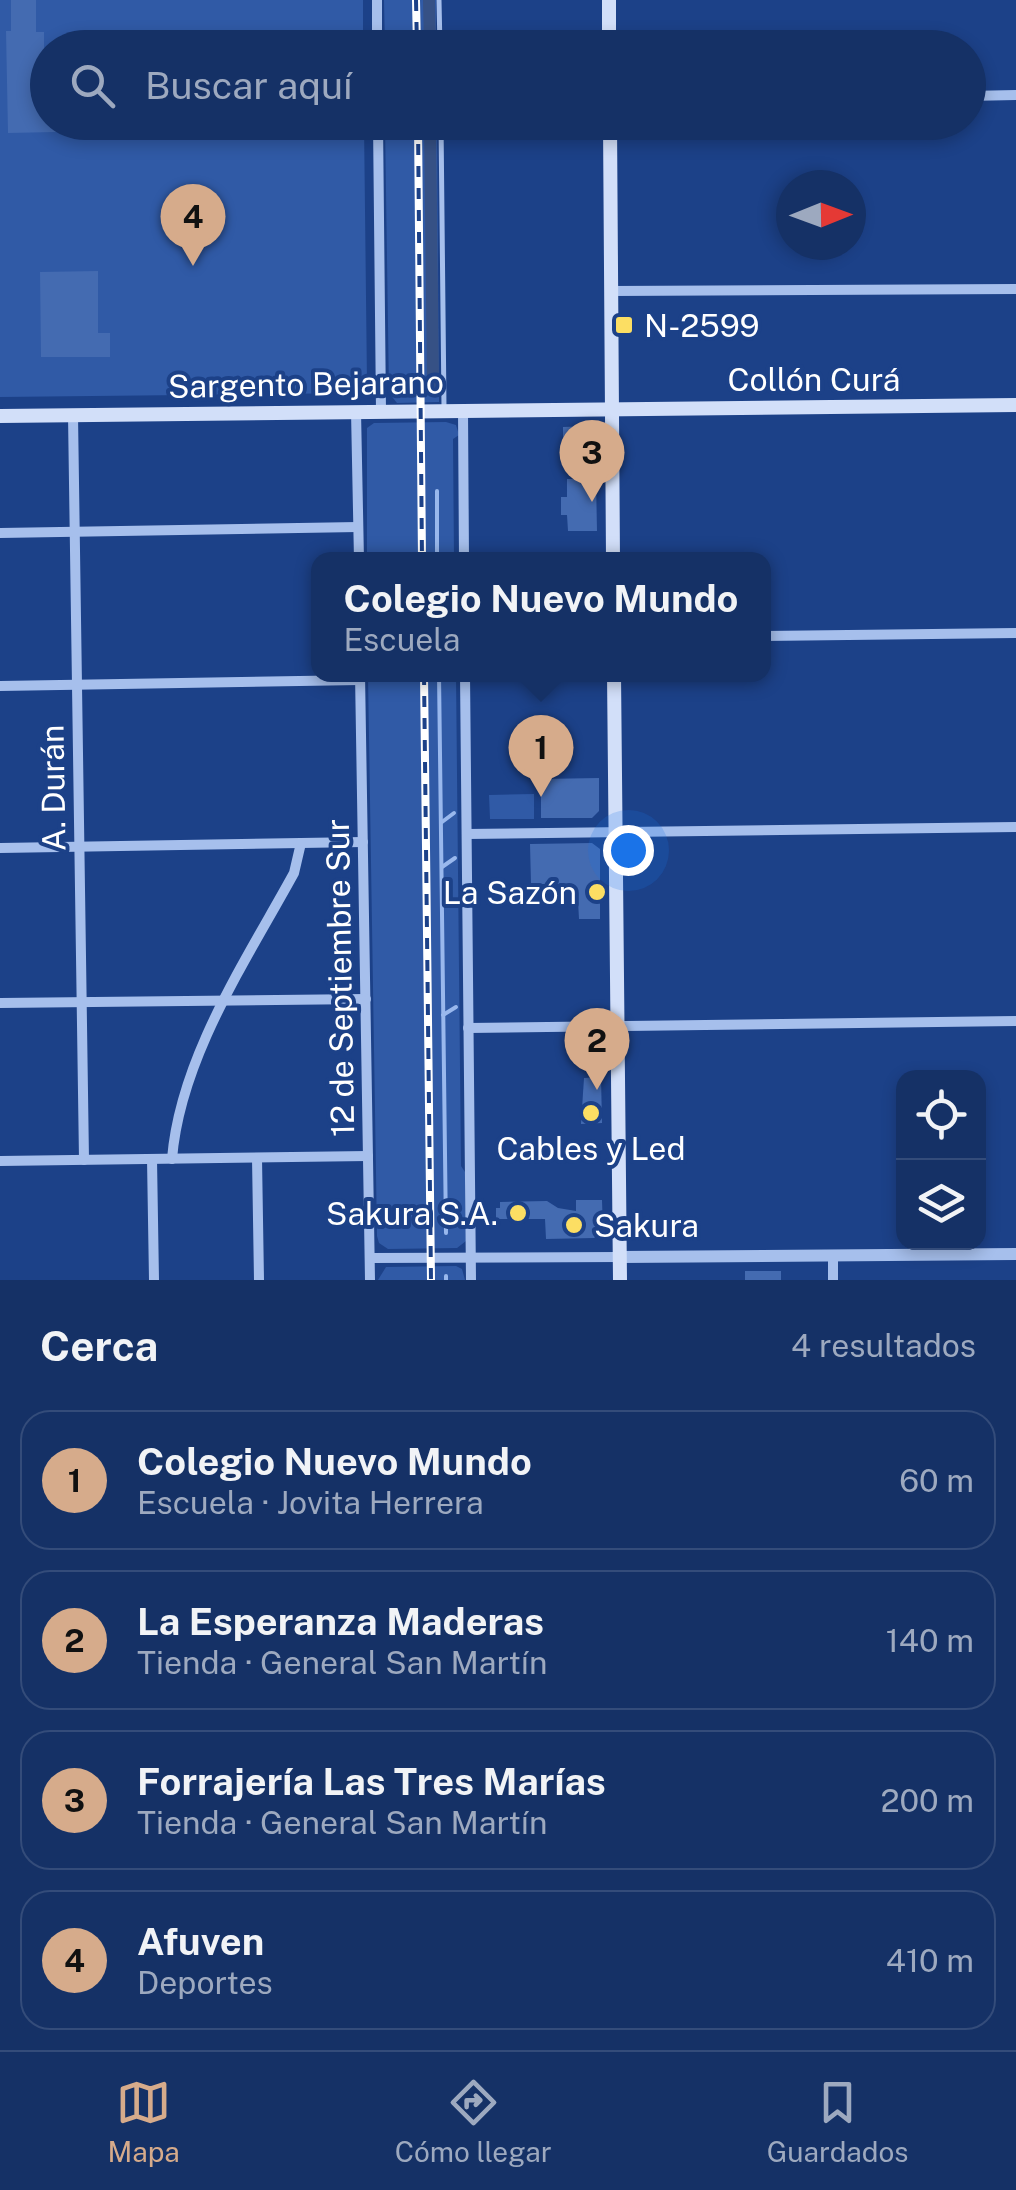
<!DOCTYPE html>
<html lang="es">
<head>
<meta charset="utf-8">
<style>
	:root { --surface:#153166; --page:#223d6f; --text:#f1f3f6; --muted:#9da9bf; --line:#344c7a; --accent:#d6ab8b }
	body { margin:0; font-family:"Public Sans",sans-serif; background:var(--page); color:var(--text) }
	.controls { position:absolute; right:30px; bottom:30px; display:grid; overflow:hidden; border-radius:20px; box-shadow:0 5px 15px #0003 }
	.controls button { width:90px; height:90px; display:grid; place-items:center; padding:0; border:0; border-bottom:2px solid var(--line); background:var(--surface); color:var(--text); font:50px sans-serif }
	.compass { position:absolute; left:776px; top:170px; width:90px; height:90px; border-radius:50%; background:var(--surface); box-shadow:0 5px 15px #0003; rotate:89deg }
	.you { position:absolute; left:628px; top:850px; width:35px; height:35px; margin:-25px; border:8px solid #fff; border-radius:50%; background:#1a73e8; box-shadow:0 0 0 15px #1a73e833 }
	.badge { display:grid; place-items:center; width:65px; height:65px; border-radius:50%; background:var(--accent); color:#111; font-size:32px; font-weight:700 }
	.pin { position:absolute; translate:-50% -82px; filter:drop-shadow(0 2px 5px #0008) }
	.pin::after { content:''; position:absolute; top:52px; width:35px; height:30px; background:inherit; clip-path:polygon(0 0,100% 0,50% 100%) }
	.popup { position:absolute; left:311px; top:552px; width:460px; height:130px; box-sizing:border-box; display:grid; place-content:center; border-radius:20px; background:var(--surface); filter:drop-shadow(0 2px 8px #0005); font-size:32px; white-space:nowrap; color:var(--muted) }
	.popup b { font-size:38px; color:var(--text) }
	.popup::after { content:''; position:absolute; left:50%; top:100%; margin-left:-20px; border:20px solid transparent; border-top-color:var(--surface) }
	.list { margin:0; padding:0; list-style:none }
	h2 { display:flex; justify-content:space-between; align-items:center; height:130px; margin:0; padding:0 40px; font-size:42px }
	h2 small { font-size:32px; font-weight:400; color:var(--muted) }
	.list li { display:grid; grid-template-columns:65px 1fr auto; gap:30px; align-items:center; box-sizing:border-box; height:140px; margin:0 20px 20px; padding:0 20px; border:2px solid var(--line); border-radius:30px }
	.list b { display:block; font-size:38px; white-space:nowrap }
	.list p { margin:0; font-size:32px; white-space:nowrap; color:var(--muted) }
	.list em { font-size:32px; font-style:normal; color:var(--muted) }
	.icon { flex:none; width:55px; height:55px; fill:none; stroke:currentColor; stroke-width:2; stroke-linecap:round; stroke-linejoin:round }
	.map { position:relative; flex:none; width:1016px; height:1280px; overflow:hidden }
	.search { position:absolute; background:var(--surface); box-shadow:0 5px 15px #0003; left:30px; right:30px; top:30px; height:110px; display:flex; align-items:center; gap:25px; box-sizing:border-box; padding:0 35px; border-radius:55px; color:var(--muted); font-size:38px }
	.sheet { height:770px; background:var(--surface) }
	nav { display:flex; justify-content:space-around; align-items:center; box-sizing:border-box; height:140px; border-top:2px solid var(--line); background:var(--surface); font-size:28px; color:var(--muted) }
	nav a { display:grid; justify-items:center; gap:5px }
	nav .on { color:var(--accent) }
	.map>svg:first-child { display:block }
	.green { fill:#305aa6 }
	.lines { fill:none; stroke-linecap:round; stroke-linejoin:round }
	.stream { stroke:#99b8ed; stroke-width:4 }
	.canal { stroke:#365185; stroke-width:12 }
	.building { fill:#446bb1 }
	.service { stroke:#a6bfec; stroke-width:5 }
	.minor { stroke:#a6bfec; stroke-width:10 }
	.tertiary { stroke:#a6bfec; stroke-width:12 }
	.secondary { stroke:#d2dff9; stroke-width:14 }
	.rail-casing { stroke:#fff; stroke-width:8 }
	.rail { stroke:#1c4188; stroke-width:4; stroke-dasharray:11; stroke-linecap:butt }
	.poi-dot { fill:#fcde63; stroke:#1c4188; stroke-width:4 }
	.labels { text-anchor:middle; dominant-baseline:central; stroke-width:8; stroke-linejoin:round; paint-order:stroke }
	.poi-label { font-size:32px; fill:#fff; stroke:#1c4188; text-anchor:start }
	.street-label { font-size:32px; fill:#fff; stroke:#1c4188 }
</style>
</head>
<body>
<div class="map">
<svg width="1016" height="1280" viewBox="0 0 1016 1280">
	<rect width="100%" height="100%" fill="#1c4188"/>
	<g class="green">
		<polygon points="0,0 363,0 363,47 48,48 48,122 364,123 367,383 358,393 0,397"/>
		<polygon points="384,0 436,0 436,47 385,47"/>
		<polygon points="385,123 437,123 439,402 397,403 389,393"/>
		<polygon points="446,422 456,425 459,435 453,439 454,559 367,559 367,428 374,423"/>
		<polygon points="368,675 456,675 461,1166 465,1172 466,1241 457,1248 388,1249 379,1243 377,1236"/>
		<polygon points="534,794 534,819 490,819 489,795"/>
		<polygon points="456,1266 462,1269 465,1280 378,1280 386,1267"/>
	</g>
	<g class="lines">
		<g class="stream">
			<polyline points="433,389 433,382"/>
			<polyline points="437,491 437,560"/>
			<polyline points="439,674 446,1233"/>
			<polyline points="442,822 454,813"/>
			<polyline points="442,867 455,858"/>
			<polyline points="443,1015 456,1007"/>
			<polyline points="446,1276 446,1280"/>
		</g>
		<g class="canal">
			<polyline points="429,0 430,48"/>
			<polyline points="424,384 433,382 430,122"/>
			<polyline points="404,388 416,386"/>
		</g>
	</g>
	<g class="building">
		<polygon points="11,0 36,0 36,32 44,32 44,50 48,49 48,122 56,122 56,132 8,133 6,31 11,31"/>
		<polygon points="98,271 98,333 110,333 110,357 41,357 40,272"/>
		<polygon points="588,426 596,433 596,443 563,444 563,427"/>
		<polygon points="567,479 596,479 597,531 568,531 567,515 561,515 561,497 567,497"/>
		<polygon points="599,778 599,811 592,818 541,818 541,779"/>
		<polygon points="592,843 600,849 600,919 579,919 578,901 572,901 572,884 531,884 530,844"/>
		<polygon points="601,1077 602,1123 581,1124 584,1078"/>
		<polygon points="576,1200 602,1200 603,1231 594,1238 546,1239 545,1219 496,1219 496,1208 500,1208 500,1202 547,1201 558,1208 576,1211"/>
		<rect x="745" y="1271" width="36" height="9"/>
	</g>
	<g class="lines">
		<g class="service">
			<polyline points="439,0 440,48"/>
			<polyline points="441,122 444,407"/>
		</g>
		<g class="minor">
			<polyline points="377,0 377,48"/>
			<polyline points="968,96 1016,95"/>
			<polyline points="378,122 381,411"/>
			<polyline points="611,291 1016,289"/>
			<polyline points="463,410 464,560"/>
			<polyline points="356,411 359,560"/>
			<polyline points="73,415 84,1160"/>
			<polyline points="0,533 358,527"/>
			<polyline points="764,636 1016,633"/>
			<polyline points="360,674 370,1280"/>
			<polyline points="465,674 471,1280"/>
			<polyline points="0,686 360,680"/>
			<polyline points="467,834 1016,827"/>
			<polyline points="0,848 363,842"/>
			<polyline points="0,1003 366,999"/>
			<polyline points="468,1028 1016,1021"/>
			<polyline points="257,1158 259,1280"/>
			<polyline points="152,1159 154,1280"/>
			<path d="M172,1159C180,1058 247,959 294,873L301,843"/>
			<polyline points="0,1161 368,1156"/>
			<polyline points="833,1255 833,1280"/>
			<polyline points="370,1258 620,1257"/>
		</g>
		<polyline class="tertiary" points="620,1257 1016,1254"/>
		<g class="secondary">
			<polyline points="609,0 609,48"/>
			<polyline points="610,122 613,560"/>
			<polyline points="0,416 1016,405"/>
			<polyline points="614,674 620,1280"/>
		</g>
		<defs>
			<g id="rail">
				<polyline points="416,0 417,48"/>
				<polyline points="418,122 422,560"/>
				<polyline points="424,674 431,1280"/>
			</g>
		</defs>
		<use href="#rail" class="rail-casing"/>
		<use href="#rail" class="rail"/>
	</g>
	<g class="poi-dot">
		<rect x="614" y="315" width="20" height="20" rx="5"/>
		<circle cx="597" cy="892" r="10"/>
		<circle cx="591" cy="1113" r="10"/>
		<circle cx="518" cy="1213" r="10"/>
		<circle cx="574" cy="1225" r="10"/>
	</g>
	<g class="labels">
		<g class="poi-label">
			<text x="644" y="325">N-2599</text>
			<text x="577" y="892" text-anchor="end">La Sazón</text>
			<text x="591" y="1148" text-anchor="middle">Cables y Led</text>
			<text x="498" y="1213" text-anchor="end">Sakura S.A.</text>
			<text x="594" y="1225">Sakura</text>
		</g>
		<g class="street-label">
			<text x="814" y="379">Collón Curá</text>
			<text transform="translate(306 384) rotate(-1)">Sargento Bejarano</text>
			<text transform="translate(53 788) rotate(-91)">A. Durán</text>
			<text transform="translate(340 978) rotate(-91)">12 de Septiembre Sur</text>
		</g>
	</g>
</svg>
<div class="controls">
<button><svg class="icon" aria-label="locate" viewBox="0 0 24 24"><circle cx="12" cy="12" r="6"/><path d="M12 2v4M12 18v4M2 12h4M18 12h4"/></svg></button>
<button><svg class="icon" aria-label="layers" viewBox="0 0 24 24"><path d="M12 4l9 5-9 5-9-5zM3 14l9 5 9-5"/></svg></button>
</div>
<svg class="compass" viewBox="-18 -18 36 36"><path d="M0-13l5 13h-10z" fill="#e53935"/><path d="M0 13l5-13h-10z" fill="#9da9bf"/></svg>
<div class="you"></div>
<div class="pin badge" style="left:541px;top:797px">1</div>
<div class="popup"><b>Colegio Nuevo Mundo</b>Escuela</div>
<div class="pin badge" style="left:597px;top:1090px">2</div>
<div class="pin badge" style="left:592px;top:502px">3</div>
<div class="pin badge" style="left:193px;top:266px">4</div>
<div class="search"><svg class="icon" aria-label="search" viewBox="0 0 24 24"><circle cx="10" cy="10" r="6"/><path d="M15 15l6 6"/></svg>Buscar aquí</div>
</div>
<section class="sheet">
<h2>Cerca<small>4 resultados</small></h2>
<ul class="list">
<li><span class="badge">1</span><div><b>Colegio Nuevo Mundo</b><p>Escuela · Jovita Herrera</p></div><em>60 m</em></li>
<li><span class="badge">2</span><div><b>La Esperanza Maderas</b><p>Tienda · General San Martín</p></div><em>140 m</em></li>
<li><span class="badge">3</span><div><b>Forrajería Las Tres Marías</b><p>Tienda · General San Martín</p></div><em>200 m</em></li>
<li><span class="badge">4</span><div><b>Afuven</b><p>Deportes</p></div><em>410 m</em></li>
</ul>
</section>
<nav>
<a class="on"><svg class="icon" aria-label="map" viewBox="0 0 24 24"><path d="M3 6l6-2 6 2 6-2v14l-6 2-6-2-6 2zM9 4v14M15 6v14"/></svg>Mapa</a>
<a><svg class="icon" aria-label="directions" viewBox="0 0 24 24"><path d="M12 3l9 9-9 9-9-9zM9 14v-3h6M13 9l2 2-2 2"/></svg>Cómo llegar</a>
<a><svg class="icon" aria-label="saved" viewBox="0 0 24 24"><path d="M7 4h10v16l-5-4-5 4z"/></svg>Guardados</a>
</nav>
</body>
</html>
